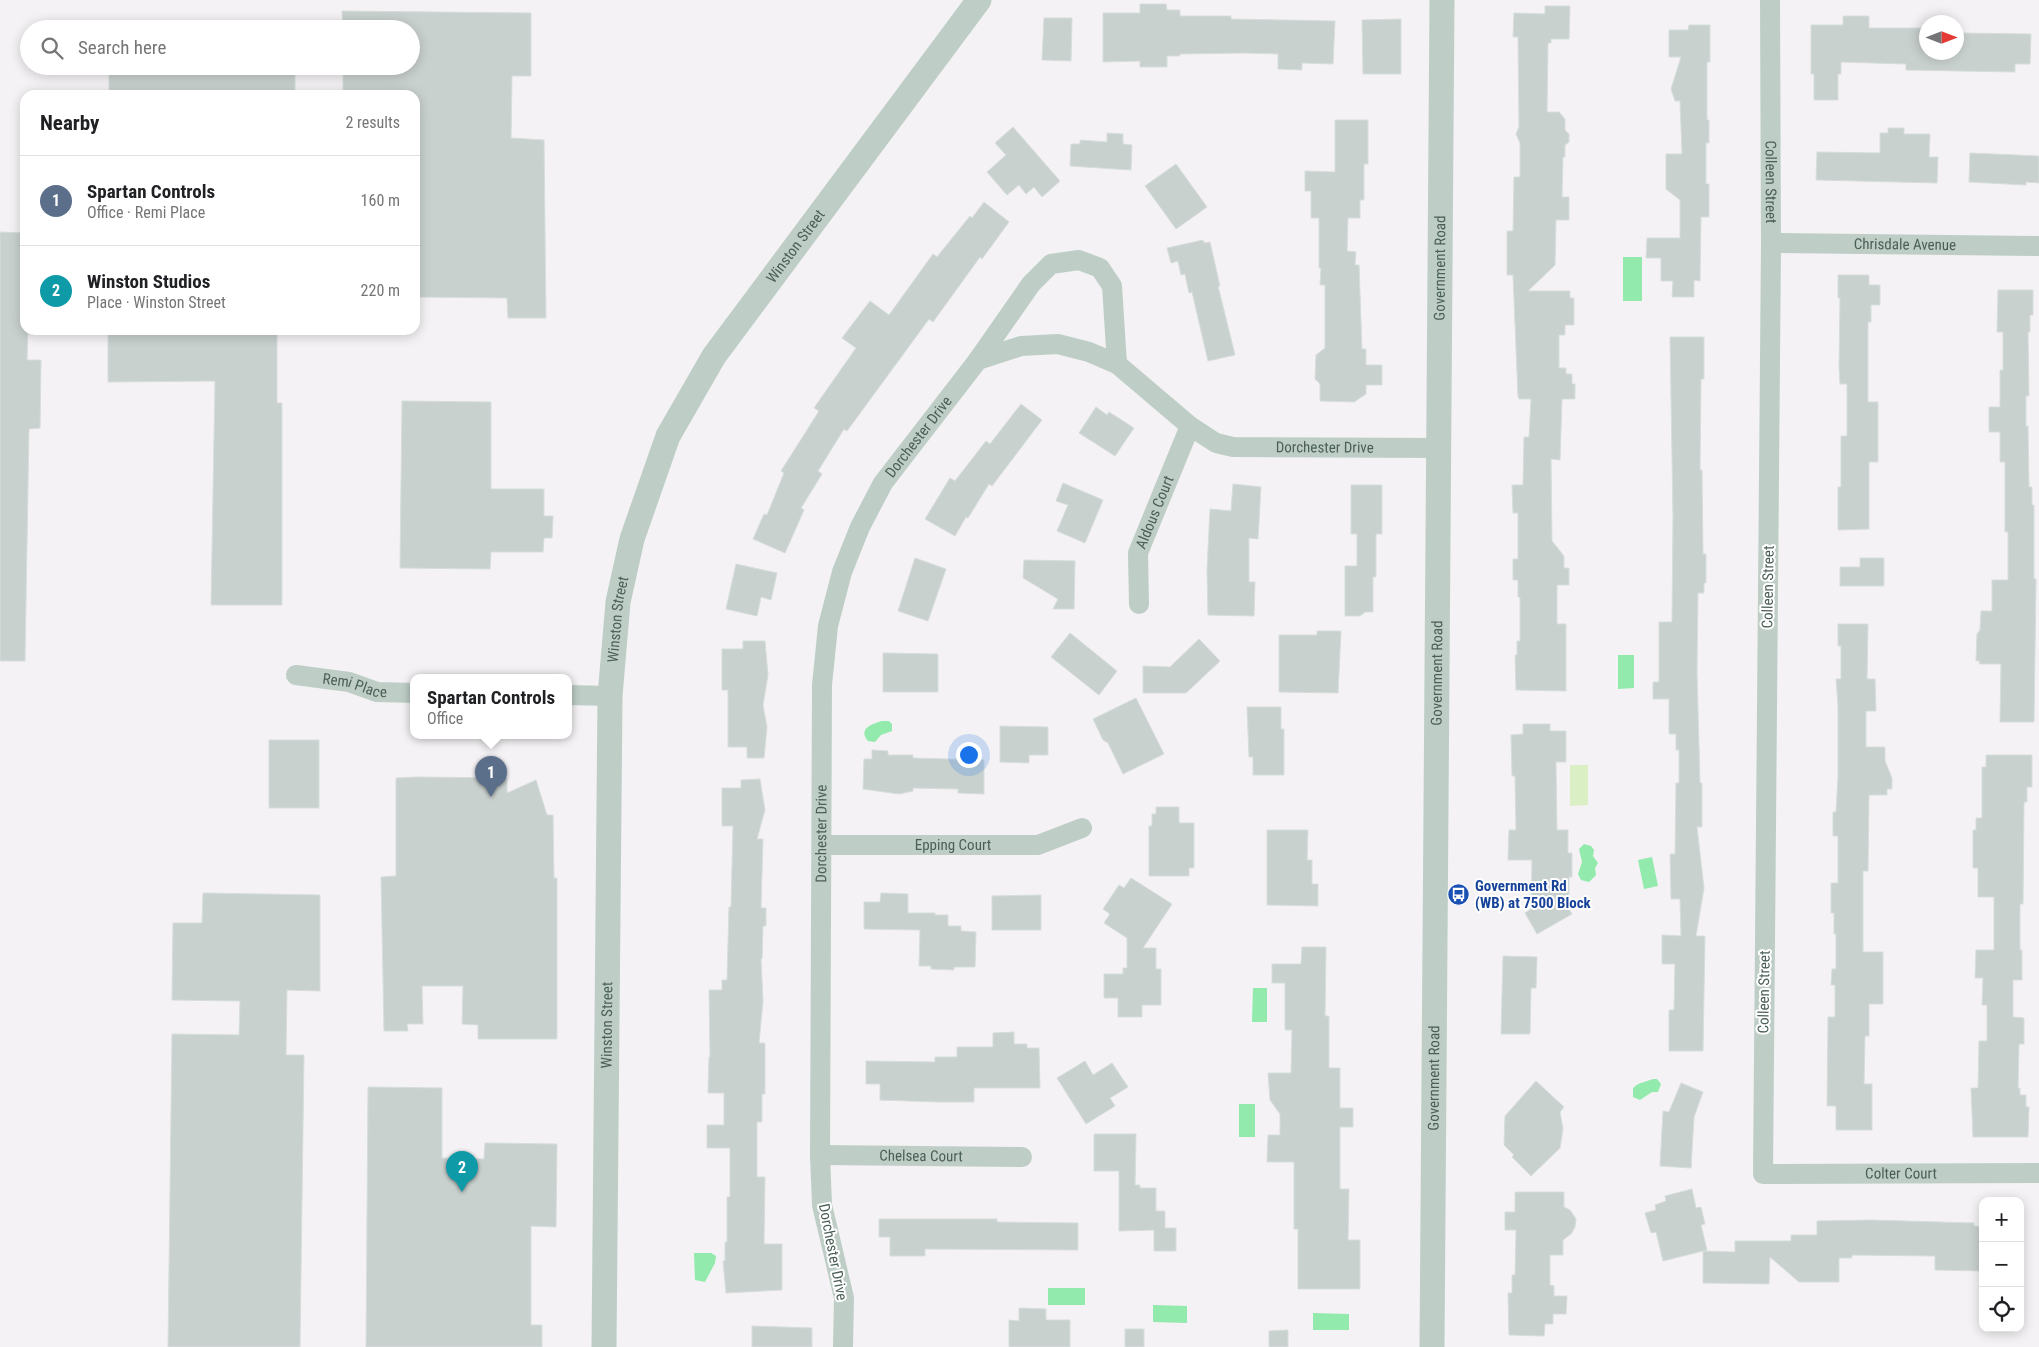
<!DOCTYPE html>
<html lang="en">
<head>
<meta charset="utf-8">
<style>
	:root { --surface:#fff; --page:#f2f2f2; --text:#202124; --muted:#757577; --line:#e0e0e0; --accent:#20775b }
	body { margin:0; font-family:"Roboto Condensed",sans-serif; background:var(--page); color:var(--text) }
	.controls { position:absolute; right:15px; bottom:15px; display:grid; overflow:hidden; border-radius:10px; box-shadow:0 2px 12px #0003 }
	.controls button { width:45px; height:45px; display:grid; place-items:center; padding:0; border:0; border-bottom:1px solid var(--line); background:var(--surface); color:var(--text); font:25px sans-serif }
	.compass { position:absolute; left:1919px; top:15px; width:45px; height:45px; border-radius:50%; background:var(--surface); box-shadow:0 2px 12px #0003; rotate:90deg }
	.you { position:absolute; left:968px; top:754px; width:18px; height:18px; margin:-12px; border:4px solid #fff; border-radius:50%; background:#1a73e8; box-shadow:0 0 0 8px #1a73e833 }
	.badge { display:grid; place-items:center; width:32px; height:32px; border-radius:50%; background:var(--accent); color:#fff; font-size:16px; font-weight:700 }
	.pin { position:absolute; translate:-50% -41px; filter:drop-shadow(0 1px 2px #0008) }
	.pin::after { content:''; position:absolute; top:26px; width:18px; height:15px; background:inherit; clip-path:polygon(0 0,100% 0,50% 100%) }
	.popup { position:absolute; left:410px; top:674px; width:162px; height:65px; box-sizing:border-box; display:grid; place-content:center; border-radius:10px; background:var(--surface); filter:drop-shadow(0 1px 4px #0005); font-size:16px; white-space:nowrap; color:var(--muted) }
	.popup b { font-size:19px; color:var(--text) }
	.popup::after { content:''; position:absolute; left:50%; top:100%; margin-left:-10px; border:10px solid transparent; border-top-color:var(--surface) }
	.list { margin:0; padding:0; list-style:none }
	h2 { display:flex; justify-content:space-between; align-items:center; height:65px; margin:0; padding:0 20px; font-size:21px }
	h2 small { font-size:16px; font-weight:400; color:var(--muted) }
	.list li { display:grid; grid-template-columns:32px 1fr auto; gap:15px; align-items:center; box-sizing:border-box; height:90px; padding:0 20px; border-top:1px solid var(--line) }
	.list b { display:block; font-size:19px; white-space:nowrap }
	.list p { margin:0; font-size:16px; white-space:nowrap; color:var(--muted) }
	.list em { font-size:16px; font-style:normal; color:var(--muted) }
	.icon { flex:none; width:28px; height:28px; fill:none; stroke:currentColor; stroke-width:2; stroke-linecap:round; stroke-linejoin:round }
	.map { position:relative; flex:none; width:2039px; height:1347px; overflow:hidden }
	.search { position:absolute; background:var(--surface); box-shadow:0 2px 12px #0003; left:20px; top:20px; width:400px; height:55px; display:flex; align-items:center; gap:12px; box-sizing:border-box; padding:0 18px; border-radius:28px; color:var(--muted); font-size:19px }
	.panel { position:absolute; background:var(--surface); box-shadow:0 2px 12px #0003; left:20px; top:90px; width:400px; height:245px; border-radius:15px }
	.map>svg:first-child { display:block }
	.green { fill:#daefc3 }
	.water { fill:#92eaad }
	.building { fill:#c9d1cf; stroke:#d6dddc }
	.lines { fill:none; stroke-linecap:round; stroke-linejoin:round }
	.minor { stroke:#becec6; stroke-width:20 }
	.tertiary { stroke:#becec6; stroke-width:25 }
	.labels { text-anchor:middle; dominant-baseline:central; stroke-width:4; stroke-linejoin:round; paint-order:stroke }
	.street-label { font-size:15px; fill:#4a5f56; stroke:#fff }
	.transit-label { font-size:15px; font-weight:bold; fill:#164399; stroke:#fff; text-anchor:start }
</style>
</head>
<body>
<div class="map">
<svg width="2039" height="1347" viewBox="0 0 2039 1347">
	<rect width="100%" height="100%" fill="#f4f2f4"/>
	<polygon class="green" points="1570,765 1588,765 1588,805 1570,806"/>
	<g class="water">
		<rect x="1623" y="257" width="19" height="44"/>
		<polygon points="1618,655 1634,655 1634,688 1618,689"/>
		<path d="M882,721H889L892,724V731L881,735L875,742L868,741C858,729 871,724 882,721Z"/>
		<polygon points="1584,844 1591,846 1594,850 1593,856 1598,863 1595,868 1596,875 1589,882 1581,880 1578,874 1582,862 1579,849"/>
		<polygon points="1652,857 1658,886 1644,889 1638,860"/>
		<polygon points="1253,988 1267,988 1267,1022 1252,1022"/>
		<polygon points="1653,1079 1657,1079 1661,1084 1658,1092 1652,1092 1640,1100 1633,1097 1633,1088 1638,1084"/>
		<rect x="1239" y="1104" width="16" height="33"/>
		<polygon points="694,1253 711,1253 716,1256 715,1263 705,1282 695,1280"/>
		<rect x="1048" y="1288" width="37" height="17"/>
		<polygon points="1153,1305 1187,1306 1187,1323 1153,1322"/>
		<polygon points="1313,1313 1349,1314 1349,1330 1313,1330"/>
	</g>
	<g class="building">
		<polygon points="1140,4 1166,4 1167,10 1180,10 1180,16 1231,16 1231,19 1335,21 1333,64 1302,63 1302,70 1278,69 1278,54 1245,53 1180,54 1180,56 1167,56 1167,67 1140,67 1140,61 1103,62 1103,13 1140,13"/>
		<polygon points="1545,6 1570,6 1569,39 1551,39 1551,43 1548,43 1547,112 1559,112 1565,119 1565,130 1569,134 1569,142 1565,145 1565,157 1563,157 1562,197 1569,197 1569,220 1556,220 1555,265 1528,291 1570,291 1570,298 1574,298 1574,325 1565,325 1565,335 1559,335 1559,368 1566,368 1566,374 1572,374 1572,384 1575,384 1575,399 1562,399 1560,460 1551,459 1552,541 1564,556 1564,568 1569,568 1569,585 1557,585 1557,624 1566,624 1566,691 1516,690 1515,655 1517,655 1517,641 1520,641 1520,597 1518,597 1518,580 1513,580 1513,559 1518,559 1518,513 1513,513 1512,485 1523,485 1524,437 1529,437 1531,399 1519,399 1518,396 1513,275 1507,275 1507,231 1513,231 1514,177 1520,177 1520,143 1516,134 1519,127 1518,37 1513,37 1514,13 1545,14"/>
		<polygon points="342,11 531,13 531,76 512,76 511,138 544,140 546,318 508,318 507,298 415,297 415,95 343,95 343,66 411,66 411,29 343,29"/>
		<polygon points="1843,16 1869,16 1869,28 1926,28 1926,52 1959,52 1959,33 2031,34 2030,64 2015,64 2015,72 1906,70 1906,64 1841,62 1841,74 1838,74 1838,100 1814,100 1814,74 1811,74 1811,25 1843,25"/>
		<polygon points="1044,18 1072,18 1071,61 1042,60"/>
		<polygon points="1401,19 1401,74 1363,74 1362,20"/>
		<polygon points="1689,25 1710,25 1710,62 1707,62 1707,120 1709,120 1709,143 1706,143 1706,184 1709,184 1709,217 1701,217 1700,281 1694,280 1694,297 1672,297 1673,281 1661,281 1661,258 1646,258 1647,238 1680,238 1680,200 1666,189 1666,154 1682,154 1680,101 1675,101 1671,89 1681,57 1669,57 1669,30 1688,30"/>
		<rect x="109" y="66" width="186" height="29"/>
		<polygon points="1335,120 1368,120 1368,164 1364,164 1364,200 1360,200 1360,218 1348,218 1347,251 1356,252 1355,265 1359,265 1362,349 1366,349 1366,365 1382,365 1382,385 1366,385 1366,394 1354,402 1320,401 1320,384 1315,379 1316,355 1325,348 1325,285 1320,285 1321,268 1319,268 1319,218 1311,218 1311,191 1305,191 1305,171 1335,172"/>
		<polygon points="1013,127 1060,181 1042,197 1034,187 1026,194 1019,185 1007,195 987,172 1006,155 995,143"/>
		<polygon points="1888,128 1904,128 1904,134 1930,134 1929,157 1938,157 1937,183 1816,180 1817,152 1880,153 1880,133 1888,133"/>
		<polygon points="1107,133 1123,134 1123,144 1132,145 1131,170 1070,166 1071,144 1080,144 1080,140 1107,142"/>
		<polygon points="1970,153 2039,156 2039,183 2026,182 2026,185 1969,182"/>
		<polygon points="1176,164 1207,207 1176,229 1145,186"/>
		<polygon points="984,202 1009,222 982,259 980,257 933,322 929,319 847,431 844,429 818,471 822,474 801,508 804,510 785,553 753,539 764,514 767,515 784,473 781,471 819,411 814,408 856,348 842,338 870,301 889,315 933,254 937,257 970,216 972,218"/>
		<polygon points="0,232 25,233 25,330 28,330 27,360 41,360 40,428 29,429 25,661 0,661"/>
		<polygon points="1203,240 1204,243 1210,242 1220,286 1218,286 1235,355 1208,361 1192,292 1189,293 1185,274 1181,275 1178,261 1171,263 1167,248"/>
		<polygon points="1838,275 1869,275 1869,285 1880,285 1880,305 1871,305 1871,322 1868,322 1868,402 1878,402 1878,462 1869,462 1869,529 1838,530 1838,487 1841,487 1841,436 1847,436 1847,384 1840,384 1839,367 1840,298 1838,298"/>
		<polygon points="1998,290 2033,290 2033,315 2030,315 2030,332 2028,332 2029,396 2026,396 2026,426 2028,426 2029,487 2032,487 2032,505 2034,505 2034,579 2036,579 2034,722 2000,722 2001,664 1979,664 1980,661 1976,661 1977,634 1980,630 1981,611 1992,611 1992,580 2008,580 2008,532 2005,532 2005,462 2000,462 2000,432 1989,432 1989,407 2000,407 2000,370 2003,370 2003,332 1997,332"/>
		<polygon points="108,330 277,330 277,403 282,403 282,605 211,605 215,381 108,382"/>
		<polygon points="1670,337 1704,337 1704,379 1701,379 1700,470 1702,470 1703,554 1706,554 1706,583 1704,583 1704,593 1698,593 1697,671 1700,783 1702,783 1702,827 1697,827 1704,888 1696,936 1705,936 1703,1051 1669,1051 1669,1010 1674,1010 1675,964 1662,964 1662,935 1681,936 1680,899 1671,899 1670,854 1675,854 1676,783 1679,783 1679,750 1676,750 1676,734 1669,734 1669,699 1653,699 1653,682 1659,682 1659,622 1672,622 1673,518"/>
		<polygon points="402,401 491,402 491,489 544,489 544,516 553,516 552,538 544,538 543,552 491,552 490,569 400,568"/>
		<polygon points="1021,404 1042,420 992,486 989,484 968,518 966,517 955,536 925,519 950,478 955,481 986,441 990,444"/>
		<polygon points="1096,407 1107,415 1109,412 1134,428 1115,456 1079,433"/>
		<polygon points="1063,483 1103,500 1085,543 1057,531 1068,505 1056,501"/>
		<polygon points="1233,484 1261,487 1258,539 1249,538 1249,582 1255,582 1254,616 1208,615 1207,570 1210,509 1231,511"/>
		<polygon points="1351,485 1382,485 1382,534 1376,534 1376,577 1373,577 1373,612 1365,612 1360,616 1345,616 1345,566 1357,566 1357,534 1351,534"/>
		<polygon points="915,558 946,569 928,621 898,611"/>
		<polygon points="1860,558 1884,558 1884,586 1840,586 1840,567 1860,567"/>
		<polygon points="1024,560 1075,561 1074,609 1053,609 1058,599 1023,578"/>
		<polygon points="736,564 777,573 771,600 761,597 757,616 726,609"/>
		<polygon points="1838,624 1868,624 1867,679 1875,679 1876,711 1866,711 1866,747 1885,747 1885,761 1892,778 1892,789 1887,789 1887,795 1869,795 1868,871 1863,871 1863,952 1883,952 1883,1004 1869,1004 1869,1036 1865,1036 1864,1084 1872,1084 1872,1130 1836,1130 1836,1106 1827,1106 1828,1017 1835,1017 1835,985 1831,985 1832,969 1836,969 1836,934 1834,934 1834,913 1831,913 1831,883 1838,883 1838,836 1833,836 1833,812 1836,812 1838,776 1838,705 1836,679 1841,679 1841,646 1838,646"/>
		<polygon points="1317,631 1341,631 1338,693 1279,692 1279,635 1317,635"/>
		<polygon points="1070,633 1117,671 1099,695 1051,657"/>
		<polygon points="1199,639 1220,661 1186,693 1143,693 1143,666 1170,667"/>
		<polygon points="743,641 765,641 768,675 763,705 767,727 764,758 747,758 747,747 728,747 728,690 722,690 722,649 743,649"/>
		<polygon points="883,653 938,654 938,692 883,692"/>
		<polygon points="1136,698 1164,754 1123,774 1108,743 1103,740 1093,719"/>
		<polygon points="1247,707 1281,707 1281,729 1284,729 1284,775 1253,775 1253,757 1249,757"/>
		<polygon points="1523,724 1550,724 1550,731 1566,731 1566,762 1556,762 1557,830 1568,830 1568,853 1572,853 1572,877 1569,877 1569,909 1572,914 1537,934 1525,913 1531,909 1532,860 1508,860 1509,830 1516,830 1515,776 1512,776 1511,735 1523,734"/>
		<polygon points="1000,726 1048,727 1048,755 1029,755 1029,763 1000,762"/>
		<rect x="269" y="740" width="50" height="68"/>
		<polygon points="872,750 888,751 888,755 913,755 913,758 984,760 984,794 958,793 958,789 913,788 913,791 899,794 863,789 864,759 872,759"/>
		<polygon points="1986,755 2032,755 2032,787 2027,787 2027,802 2024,802 2023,904 2020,904 2020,950 2022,950 2022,980 2013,980 2013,1017 2024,1018 2024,1044 2019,1044 2018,1088 2020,1088 2020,1095 2026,1095 2026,1107 2029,1107 2028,1137 1973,1137 1971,1088 1978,1088 1979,1041 1987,1041 1987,1005 1982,1005 1983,978 1975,978 1976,950 1994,950 1994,897 1978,897 1978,868 1973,868 1973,830 1976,830 1976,818 1982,818 1982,767 1986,767"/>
		<polygon points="417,777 507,778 507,793 536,780 547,815 553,815 554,878 557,878 557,1039 478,1039 478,1025 462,1024 463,986 422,986 423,1024 407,1024 408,1031 384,1031 381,877 396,876 396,778"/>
		<polygon points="760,779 765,810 757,839 763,839 761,908 766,908 766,926 763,926 762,959 761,959 763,1001 759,1043 765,1043 765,1094 762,1094 762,1122 757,1122 757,1177 765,1177 764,1244 782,1244 782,1290 726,1293 723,1261 725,1261 725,1242 727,1242 727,1197 730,1197 730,1148 707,1148 707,1125 724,1125 724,1093 708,1093 709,1057 710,1057 709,990 722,990 722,980 727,980 729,907 731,907 733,826 722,826 722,788 741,788 741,780"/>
		<polygon points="1156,807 1179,807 1179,823 1194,823 1194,868 1189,868 1189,876 1149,876 1149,826 1152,826 1152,814 1156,814"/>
		<polygon points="1267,830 1308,830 1307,860 1312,860 1312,884 1318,884 1318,906 1267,905"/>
		<polygon points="1131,878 1172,904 1143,948 1156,948 1156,969 1161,969 1161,1005 1142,1005 1142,1017 1118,1017 1118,998 1104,998 1104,974 1123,974 1123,968 1127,968 1127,938 1104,923 1110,914 1103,909 1119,885 1124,888"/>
		<polygon points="203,893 320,895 320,991 287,990 286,1055 304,1055 300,1347 168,1347 172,1034 239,1035 240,1001 172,1000 173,923 202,923"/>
		<polygon points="881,893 908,894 908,913 935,913 935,915 948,915 948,926 961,926 961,931 976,932 975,967 954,967 954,970 931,969 931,966 919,966 920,930 864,929 864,902 880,902"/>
		<polygon points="1041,895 1041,930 992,930 992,896"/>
		<polygon points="1302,947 1326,947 1325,1016 1329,1016 1329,1068 1340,1068 1340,1108 1353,1108 1353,1127 1340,1127 1340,1189 1349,1189 1348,1240 1360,1240 1360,1289 1298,1289 1298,1229 1294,1229 1294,1162 1267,1162 1268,1135 1280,1135 1280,1114 1270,1100 1268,1073 1291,1073 1292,1030 1285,1030 1285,983 1272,983 1272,964 1301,964"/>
		<polygon points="1503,956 1537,957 1536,988 1531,988 1530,1034 1501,1034"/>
		<polygon points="1014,1032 1014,1044 1027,1044 1027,1048 1039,1048 1040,1088 974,1088 974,1102 938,1102 880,1100 880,1084 866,1084 866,1061 935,1062 935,1057 957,1057 957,1047 993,1047 993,1033"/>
		<polygon points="1085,1061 1093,1075 1112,1063 1128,1087 1110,1098 1115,1106 1086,1124 1057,1078"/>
		<polygon points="1536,1081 1564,1107 1560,1112 1563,1129 1560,1148 1531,1176 1512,1157 1514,1155 1504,1145 1505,1116"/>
		<polygon points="1681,1083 1703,1092 1694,1117 1691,1168 1660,1166 1663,1111 1669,1112"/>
		<polygon points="368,1087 442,1088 442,1158 484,1159 485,1143 557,1144 556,1227 531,1226 531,1325 542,1325 542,1347 366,1347"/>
		<polygon points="1094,1134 1136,1134 1135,1185 1140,1185 1140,1188 1156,1188 1156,1211 1165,1211 1165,1228 1176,1228 1176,1251 1154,1251 1154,1230 1119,1231 1119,1171 1094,1171"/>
		<polygon points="1692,1189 1696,1208 1701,1207 1705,1224 1701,1225 1707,1250 1663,1261 1656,1232 1651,1233 1645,1213 1656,1210 1655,1205 1666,1201 1665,1196"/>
		<polygon points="1515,1192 1564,1192 1564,1207 1570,1210 1576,1219 1575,1227 1571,1234 1563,1240 1563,1255 1550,1255 1550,1285 1554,1286 1554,1296 1567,1296 1566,1314 1553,1314 1553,1324 1545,1324 1544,1336 1509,1335 1508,1293 1512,1293 1512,1275 1515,1275 1516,1230 1505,1230 1505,1212 1515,1212"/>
		<polygon points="879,1219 997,1219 997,1222 1078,1223 1078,1250 925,1249 925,1256 890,1256 890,1237 879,1237"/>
		<polygon points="1871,1220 1974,1223 1974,1226 1983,1227 1983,1271 1935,1270 1935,1256 1852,1255 1852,1258 1839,1258 1839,1282 1799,1282 1770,1257 1769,1284 1703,1283 1703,1251 1735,1252 1735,1241 1791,1241 1791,1235 1817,1235 1817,1221"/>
		<polygon points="1019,1308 1046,1309 1046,1320 1070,1320 1070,1347 1009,1347 1009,1320 1019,1321"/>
		<polygon points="752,1326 812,1328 812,1347 752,1347"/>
		<rect x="1125" y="1329" width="19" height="18"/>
		<polygon points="1288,1330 1288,1347 1269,1347 1269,1331"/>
	</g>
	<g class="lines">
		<g class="minor">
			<path id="s1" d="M1770,0L1771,243L1763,1174L2039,1173"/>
			<path id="s2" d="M1771,243L2039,246"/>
			<polyline points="978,360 1031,284 1051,264 1079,260 1100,268 1112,286 1117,364"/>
			<path id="s3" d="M1139,604L1138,553L1190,426"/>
			<path id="s4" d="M296,675L349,682L377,692L414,693"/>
			<polyline points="568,695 610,696"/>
			<path id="s5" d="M822,845H1038L1082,828"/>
			<path id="s6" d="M820,1155L1022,1157"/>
			<path id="s7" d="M843,1347L844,1298L822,1205L820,1155L822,685L828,626L842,572L860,527L883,483L978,360L1021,346L1058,344L1089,352L1117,364L1190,426L1216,443L1233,447L1439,448"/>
		</g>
		<g class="tertiary">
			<path id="s8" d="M604,1347L610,696L618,602L632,539L668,436L714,356L979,0"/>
			<path id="s9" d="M1432,1347L1442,0"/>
		</g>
	</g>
	<defs>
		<symbol id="bus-disc" viewBox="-11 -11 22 22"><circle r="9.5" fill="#1a4fb4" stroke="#fff"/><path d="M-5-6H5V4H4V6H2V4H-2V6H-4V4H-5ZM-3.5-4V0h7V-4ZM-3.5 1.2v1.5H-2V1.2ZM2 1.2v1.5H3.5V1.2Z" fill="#fff"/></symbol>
	</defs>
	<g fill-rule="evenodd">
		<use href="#bus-disc" x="1446" y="882" width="25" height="25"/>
	</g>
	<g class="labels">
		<g class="street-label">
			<text stroke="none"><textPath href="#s1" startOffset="182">Colleen Street</textPath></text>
			<text stroke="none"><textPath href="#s2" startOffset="134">Chrisdale Avenue</textPath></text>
			<text stroke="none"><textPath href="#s8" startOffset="1148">Winston Street</textPath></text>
			<text stroke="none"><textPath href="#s9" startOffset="1079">Government Road</textPath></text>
			<text stroke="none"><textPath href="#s7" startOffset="936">Dorchester Drive</textPath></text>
			<text stroke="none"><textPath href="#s7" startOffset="1414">Dorchester Drive</textPath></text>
			<text stroke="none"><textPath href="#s3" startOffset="95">Aldous Court</textPath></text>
			<text transform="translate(1768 587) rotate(-89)">Colleen Street</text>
			<text stroke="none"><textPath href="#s8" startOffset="728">Winston Street</textPath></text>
			<text stroke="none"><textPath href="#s9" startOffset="674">Government Road</textPath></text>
			<text stroke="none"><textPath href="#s4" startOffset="60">Remi Place</textPath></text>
			<text stroke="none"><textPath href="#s7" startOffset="516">Dorchester Drive</textPath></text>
			<text stroke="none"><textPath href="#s5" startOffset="131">Epping Court</textPath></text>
			<text transform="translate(1764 992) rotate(-89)">Colleen Street</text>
			<text stroke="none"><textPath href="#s8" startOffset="322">Winston Street</textPath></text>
			<text stroke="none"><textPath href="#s9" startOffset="269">Government Road</textPath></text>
			<text stroke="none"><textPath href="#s6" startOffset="101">Chelsea Court</textPath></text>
			<text stroke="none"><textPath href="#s1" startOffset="1312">Colter Court</textPath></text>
			<text transform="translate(833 1252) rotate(79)">Dorchester Drive</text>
		</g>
		<g class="transit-label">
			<text x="1475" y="886">Government Rd<tspan x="1475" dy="17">(WB) at 7500 Block</tspan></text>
		</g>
	</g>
</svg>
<div class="controls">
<button>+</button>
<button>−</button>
<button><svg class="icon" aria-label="locate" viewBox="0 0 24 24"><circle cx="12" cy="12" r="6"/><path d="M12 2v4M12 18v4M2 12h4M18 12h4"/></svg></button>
</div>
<svg class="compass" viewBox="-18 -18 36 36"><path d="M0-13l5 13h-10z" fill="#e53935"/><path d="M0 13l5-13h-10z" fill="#757577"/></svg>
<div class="you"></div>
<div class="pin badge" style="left:491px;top:797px;background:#5c6f8a">1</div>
<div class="popup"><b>Spartan Controls</b>Office</div>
<div class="pin badge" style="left:462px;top:1192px;background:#0f9aa8">2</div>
<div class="search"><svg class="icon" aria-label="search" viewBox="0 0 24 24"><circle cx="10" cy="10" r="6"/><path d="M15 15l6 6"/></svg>Search here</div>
<section class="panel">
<h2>Nearby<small>2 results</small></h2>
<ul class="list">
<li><span class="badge" style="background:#5c6f8a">1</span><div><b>Spartan Controls</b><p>Office · Remi Place</p></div><em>160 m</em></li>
<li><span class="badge" style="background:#0f9aa8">2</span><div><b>Winston Studios</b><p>Place · Winston Street</p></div><em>220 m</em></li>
</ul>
</section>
</div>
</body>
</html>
